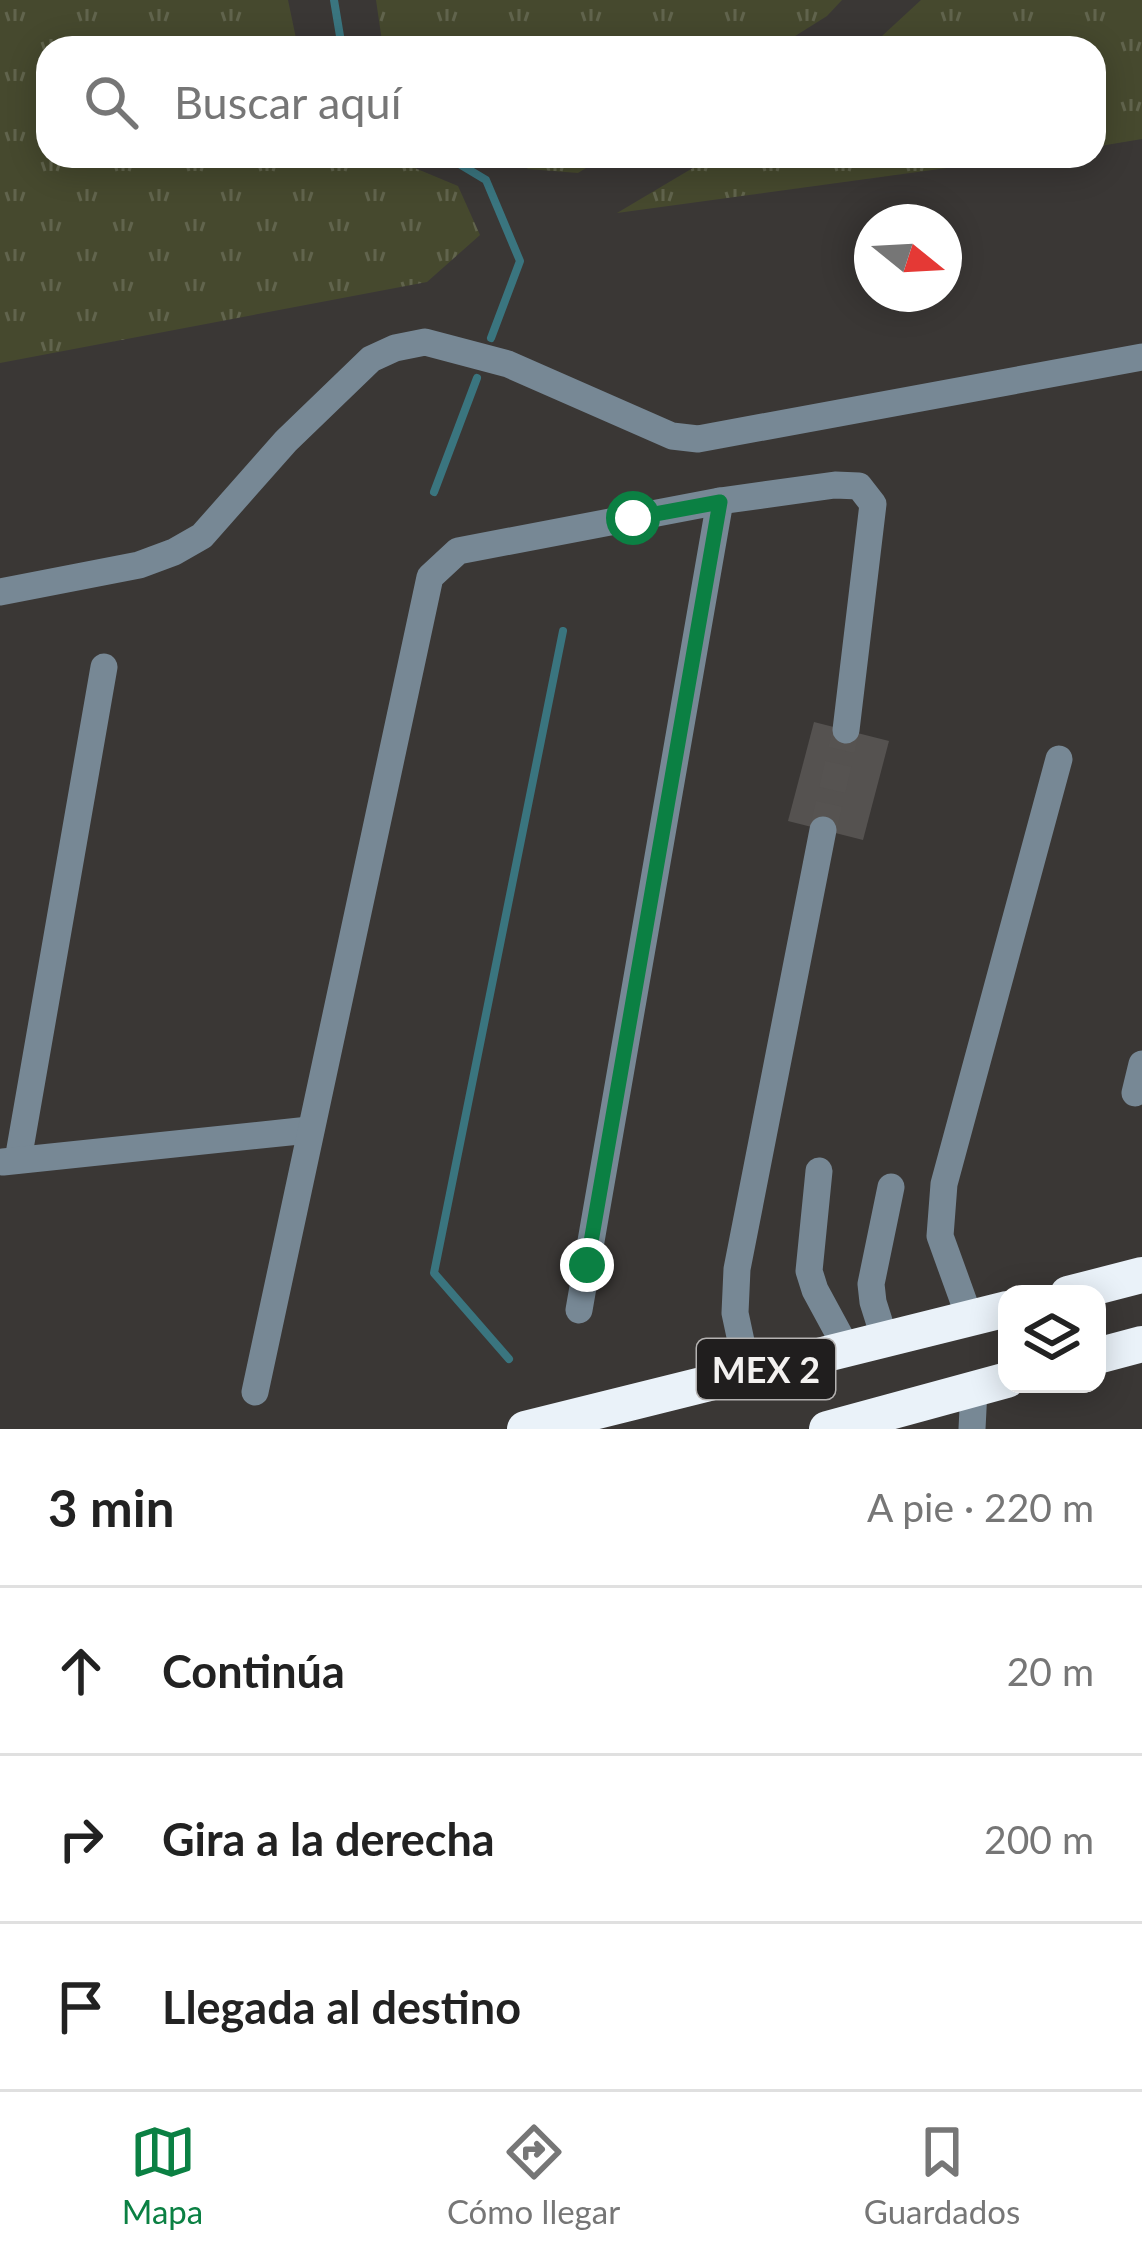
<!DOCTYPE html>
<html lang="es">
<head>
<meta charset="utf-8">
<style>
	:root { --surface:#fff; --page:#f6f6f6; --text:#222; --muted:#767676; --line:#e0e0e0; --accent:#0b8043 }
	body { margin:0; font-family:Lato,sans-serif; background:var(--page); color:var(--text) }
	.controls { position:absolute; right:36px; bottom:36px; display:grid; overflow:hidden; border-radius:24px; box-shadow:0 6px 30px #0003 }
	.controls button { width:108px; height:108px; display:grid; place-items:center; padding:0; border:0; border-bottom:3px solid var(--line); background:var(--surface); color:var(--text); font:60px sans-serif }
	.compass { position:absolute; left:854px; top:204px; width:108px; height:108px; border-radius:50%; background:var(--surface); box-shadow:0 6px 30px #0003; rotate:108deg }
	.stop { position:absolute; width:36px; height:36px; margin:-27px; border:9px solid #0b8043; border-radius:50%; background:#fff }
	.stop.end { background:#0b8043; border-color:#fff; box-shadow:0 3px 12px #0008 }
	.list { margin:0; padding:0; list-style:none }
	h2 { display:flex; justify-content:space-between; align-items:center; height:156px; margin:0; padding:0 48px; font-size:51px }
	h2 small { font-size:39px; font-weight:400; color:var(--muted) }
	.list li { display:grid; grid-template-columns:78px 1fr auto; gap:36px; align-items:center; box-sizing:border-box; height:168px; padding:0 48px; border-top:3px solid var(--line) }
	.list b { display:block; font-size:45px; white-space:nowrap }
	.list em { font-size:39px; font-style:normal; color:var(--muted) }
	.icon { flex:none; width:66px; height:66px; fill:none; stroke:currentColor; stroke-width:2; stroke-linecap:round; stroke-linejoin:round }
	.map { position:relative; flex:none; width:1142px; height:1429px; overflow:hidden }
	.search { position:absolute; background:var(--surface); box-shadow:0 6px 30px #0003; left:36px; right:36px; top:36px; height:132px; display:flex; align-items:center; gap:30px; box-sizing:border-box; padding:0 42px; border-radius:36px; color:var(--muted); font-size:45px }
	.sheet { height:660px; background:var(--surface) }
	nav { display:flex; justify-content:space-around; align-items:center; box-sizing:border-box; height:168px; border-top:3px solid var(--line); background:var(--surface); font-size:33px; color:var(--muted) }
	nav a { display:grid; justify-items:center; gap:6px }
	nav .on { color:var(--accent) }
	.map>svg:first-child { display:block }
	.grass { fill:url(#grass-tufts) }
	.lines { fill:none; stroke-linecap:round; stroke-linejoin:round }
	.stream { stroke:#3a757f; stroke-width:8 }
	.building { fill:#555250 }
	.minor-tunnel { stroke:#565351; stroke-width:27; stroke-dasharray:27 14; stroke-linecap:butt }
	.minor { stroke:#778895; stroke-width:27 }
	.highway { stroke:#eaf2f9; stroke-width:36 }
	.route { stroke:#0b8043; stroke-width:15 }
	.labels { text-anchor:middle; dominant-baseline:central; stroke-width:12; stroke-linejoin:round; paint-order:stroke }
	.shield { fill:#201e1e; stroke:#b4b2b1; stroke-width:3 }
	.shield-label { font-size:36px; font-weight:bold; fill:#f3f1f0 }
</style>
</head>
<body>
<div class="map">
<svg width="1142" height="1429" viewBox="0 0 1142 1429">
	<defs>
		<pattern id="grass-tufts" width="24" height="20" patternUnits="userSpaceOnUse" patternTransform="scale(3)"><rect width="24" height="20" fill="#46492e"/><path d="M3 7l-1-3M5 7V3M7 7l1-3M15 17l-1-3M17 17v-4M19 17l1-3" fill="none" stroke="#61644d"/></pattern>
	</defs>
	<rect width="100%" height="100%" fill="#3a3735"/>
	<g class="grass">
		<polygon points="0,0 288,0 298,48 48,48 48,156 386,156 458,186 480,235 427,282 0,363"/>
		<polygon points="376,0 842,0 827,16 776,48 383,48"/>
		<polygon points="921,0 1142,0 1142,139 1094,147 1094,48 869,48"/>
		<polygon points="511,156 605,156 578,173 528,169"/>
		<polygon points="713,156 1035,156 617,213"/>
	</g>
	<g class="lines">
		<g class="stream">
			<polyline points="334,0 342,48"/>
			<polyline points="446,156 486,180 520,261 491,338"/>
			<polyline points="434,492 477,378"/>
			<polyline points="509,1359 434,1273 563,631"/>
		</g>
	</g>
	<polygon class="building" points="814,722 889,741 863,840 788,821"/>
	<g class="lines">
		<polyline class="minor-tunnel" points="823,830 846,730"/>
		<g class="minor">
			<polyline points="0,592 139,565 174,552 202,536 286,441 371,359 395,348 425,342 508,364 672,436 698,439 1142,357"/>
			<polyline points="1135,1093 1142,1064"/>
			<polyline points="18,1160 104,667"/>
			<polyline points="3,1162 309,1130"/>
			<polyline points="819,1171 809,1271 815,1290 847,1349"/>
			<polyline points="579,1310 720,501"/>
			<polyline points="970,1319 940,1236 944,1184 1059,759"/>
			<polyline points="885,1340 873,1302 871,1284 891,1187"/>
			<polyline points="748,1374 735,1313 737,1269 823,830"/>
			<polyline points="255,1392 430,577 458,551 720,501 835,485 859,486 873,504 846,730"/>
			<polyline points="972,1429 974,1389"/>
		</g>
		<g class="highway">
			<polyline points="1068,1294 1142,1275"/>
			<polyline points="1097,1356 1142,1344"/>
			<polyline points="525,1429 1007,1309"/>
			<polyline points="827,1429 1007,1380"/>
		</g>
	</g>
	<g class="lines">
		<polyline class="route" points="587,1265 720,502 633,518"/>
	</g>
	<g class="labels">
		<rect class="shield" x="697" y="1339" width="138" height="60" rx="9"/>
		<g class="shield-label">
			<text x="766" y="1369">MEX 2</text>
		</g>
	</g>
</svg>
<div class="controls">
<button><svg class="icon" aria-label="layers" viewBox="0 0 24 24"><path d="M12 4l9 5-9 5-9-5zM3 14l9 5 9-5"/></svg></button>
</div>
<svg class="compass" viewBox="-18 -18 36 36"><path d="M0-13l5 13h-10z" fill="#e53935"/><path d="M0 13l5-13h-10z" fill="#767676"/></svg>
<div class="stop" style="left:633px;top:518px"></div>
<div class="stop end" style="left:587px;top:1265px"></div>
<div class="search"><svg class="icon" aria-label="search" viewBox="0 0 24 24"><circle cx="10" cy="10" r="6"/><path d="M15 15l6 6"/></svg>Buscar aquí</div>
</div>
<section class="sheet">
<h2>3 min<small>A pie · 220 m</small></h2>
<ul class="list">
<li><svg class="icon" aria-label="ahead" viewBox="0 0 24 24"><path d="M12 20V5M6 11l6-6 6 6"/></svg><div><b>Continúa</b></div><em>20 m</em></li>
<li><svg class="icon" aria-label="right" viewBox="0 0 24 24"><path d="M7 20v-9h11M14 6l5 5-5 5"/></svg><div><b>Gira a la derecha</b></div><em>200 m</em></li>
<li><svg class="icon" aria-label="arrive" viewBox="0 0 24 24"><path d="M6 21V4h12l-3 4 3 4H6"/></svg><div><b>Llegada al destino</b></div></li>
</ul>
</section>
<nav>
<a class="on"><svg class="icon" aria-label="map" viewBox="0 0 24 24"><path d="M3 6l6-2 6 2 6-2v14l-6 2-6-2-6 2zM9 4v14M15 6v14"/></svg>Mapa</a>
<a><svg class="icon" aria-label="directions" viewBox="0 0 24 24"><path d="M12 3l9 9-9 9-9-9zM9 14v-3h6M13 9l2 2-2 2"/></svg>Cómo llegar</a>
<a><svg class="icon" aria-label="saved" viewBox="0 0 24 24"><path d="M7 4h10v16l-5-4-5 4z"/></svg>Guardados</a>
</nav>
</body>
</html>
